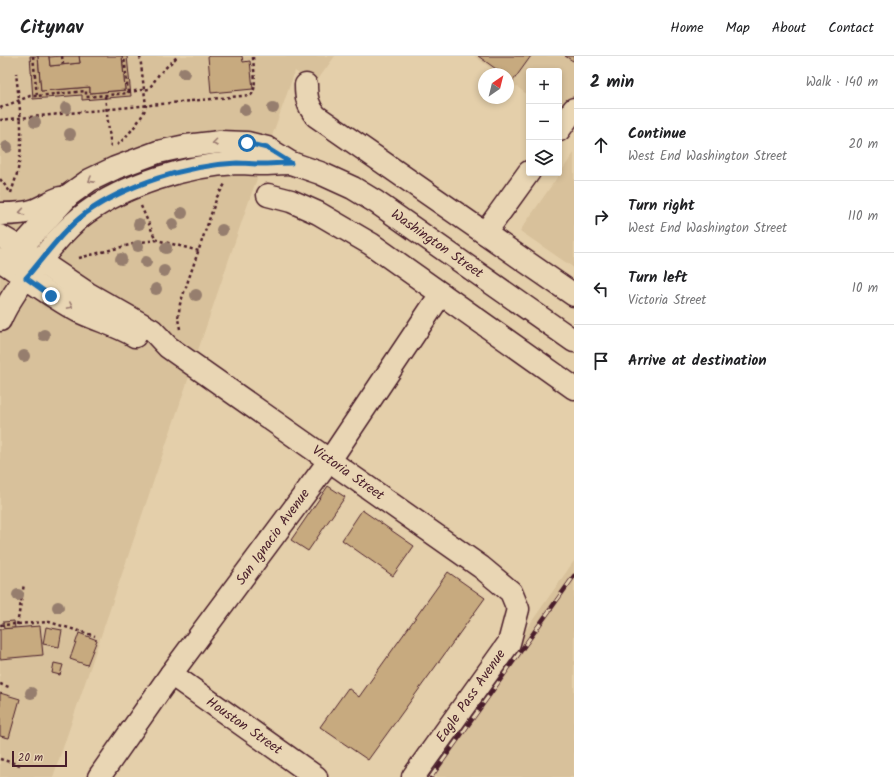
<!DOCTYPE html>
<html lang="en">
<head>
<meta charset="utf-8">
<style>
	:root { --surface:#fff; --page:#f6f6f6; --text:#202124; --muted:#757577; --line:#e0e0e0 }
	body { margin:0; font-family:Kalam,sans-serif; background:var(--page); color:var(--text) }
	.controls { position:absolute; right:12px; top:12px; display:grid; overflow:hidden; border-radius:4px; box-shadow:0 2px 6px #0003 }
	.controls button { width:36px; height:36px; display:grid; place-items:center; padding:0; border:0; border-bottom:1px solid var(--line); background:var(--surface); color:var(--text); font:20px sans-serif }
	.compass { position:absolute; left:478px; top:12px; width:36px; height:36px; border-radius:50%; background:var(--surface); box-shadow:0 2px 6px #0003; rotate:35deg }
	.scale { position:absolute; left:12px; bottom:10px; width:55px; box-sizing:border-box; padding-left:4px; border:2px solid #4a1f2b; border-top:0; font-size:11px; line-height:14px; white-space:nowrap; color:#4a1f2b; -webkit-text-stroke:3px #e9d6b4; paint-order:stroke }
	.stop { position:absolute; width:12px; height:12px; margin:-9px; border:3px solid #1f6fb2; border-radius:50%; background:#fff }
	.stop.end { background:#1f6fb2; border-color:#fff; box-shadow:0 1px 4px #0008 }
	.list { margin:0; padding:0; list-style:none }
	h2 { display:flex; justify-content:space-between; align-items:center; height:52px; margin:0; padding:0 16px; font-size:17px }
	h2 small { font-size:13px; font-weight:400; color:var(--muted) }
	.list li { display:grid; grid-template-columns:26px 1fr auto; gap:12px; align-items:center; box-sizing:border-box; height:72px; padding:0 16px; border-top:1px solid var(--line) }
	.list b { display:block; font-size:15px; white-space:nowrap }
	.list p { margin:0; font-size:13px; white-space:nowrap; color:var(--muted) }
	.list em { font-size:13px; font-style:normal; color:var(--muted) }
	.icon { flex:none; width:22px; height:22px; fill:none; stroke:currentColor; stroke-width:2; stroke-linecap:round; stroke-linejoin:round }
	.map { position:relative; flex:none; width:574px; height:721px; overflow:hidden }
	header { display:flex; align-items:center; gap:24px; box-sizing:border-box; height:56px; padding:0 20px; background:var(--surface); border-bottom:1px solid var(--line) }
	header strong { font-size:19px }
	nav { display:flex; gap:22px; margin-inline-start:auto; font-size:14px }
	main { display:flex }
	aside { flex:1; background:var(--surface) }
	.map>svg:first-child { display:block }
	.built { fill:#d8c19b }
	.building { fill:#c7aa7f; stroke:#4a1f2b }
	.lines { fill:none; stroke-linecap:round; stroke-linejoin:round }
	.minor-casing { stroke:#4a1f2b; stroke-width:25 }
	.major-casing { stroke:#4a1f2b; stroke-width:25 }
	.path { stroke:#4a1f2b; stroke-width:2.5; stroke-dasharray:3 3; stroke-linecap:butt }
	.minor { stroke:#e9d6b4; stroke-width:22 }
	.major { stroke:#e9d6b4; stroke-width:22 }
	.rail-casing { stroke:#4a1f2b; stroke-width:4.5 }
	.rail { stroke:#e9d6b4; stroke-width:3; stroke-dasharray:9; stroke-linecap:butt }
	.tree { fill:#967e6e }
	.oneway { stroke:#9a7a70 }
	.route { stroke:#1f6fb2; stroke-width:5 }
	.labels { text-anchor:middle; dominant-baseline:central; stroke-width:3.5; stroke-linejoin:round; paint-order:stroke }
	.street-label { font-size:14px; fill:#4a1f2b; stroke:#e9d6b4 }
</style>
</head>
<body>
<header>
<strong>Citynav</strong>
<nav><a>Home</a><a>Map</a><a>About</a><a>Contact</a></nav>
</header>
<main>
<div class="map">
<svg width="574" height="721" viewBox="0 0 574 721">
	<rect width="100%" height="100%" fill="#e4cfaa"/>
	<filter id="ink" filterUnits="userSpaceOnUse"><feTurbulence type="fractalNoise" baseFrequency=".025" numOctaves="2"/><feDisplacementMap in="SourceGraphic" scale="8" xChannelSelector="R" yChannelSelector="G"/><feConvolveMatrix kernelMatrix="1 2 1 2 8 2 1 2 1" color-interpolation-filters="sRGB"/></filter>
	<g filter="url(#ink)">
		<g class="built">
			<polygon points="0,0 335,0 314,29 295,15 244,159 53,721 0,721"/>
			<polygon points="474,0 574,0 574,72 559,61 559,15 529,15 529,40 508,24 508,18 499,18"/>
			<polygon points="574,97 574,212 520,175"/>
			<polygon points="574,505 574,721 423,721"/>
		</g>
		<g class="building">
			<polygon points="30,0 38,0 41,35 90,31 90,37 125,34 122,0 127,0 131,40 82,44 82,39 33,43"/>
			<polygon points="38,0 49,0 50,10 80,7 79,0 122,0 125,34 90,37 90,31 41,35"/>
			<polygon points="62,0 79,0 80,7 50,10 49,1"/>
			<polygon points="208,0 242,0 243,6 250,5 253,33 211,37"/>
			<polygon points="478,0 531,0 513,25 508,22 508,18 503,18"/>
			<polygon points="565,0 574,0 574,4 573,5"/>
			<polygon points="328,430 345,441 308,495 291,484"/>
			<polygon points="362,454 414,490 393,520 342,484"/>
			<polygon points="448,516 485,542 368,704 320,671 348,632 359,641"/>
			<polygon points="14,565 15,572 4,573 3,566"/>
			<polygon points="40,570 43,599 0,603 0,573"/>
			<polygon points="46,571 62,574 59,591 43,588"/>
			<polygon points="79,577 97,584 87,609 70,603"/>
			<polygon points="54,607 63,609 60,619 52,617"/>
			<polygon points="0,637 20,643 9,682 0,680"/>
		</g>
		<g class="lines">
			<defs>
				<g id="minor">
					<path d="M306,29C306,42 308,50 316,60L574,239"/>
					<polyline points="559,74 574,53"/>
					<polyline points="268,139 291,145 318,157 371,188 574,332"/>
					<polyline points="485,177 529,116"/>
					<polyline points="0,180 20,192 87,237 152,274 168,291 481,511 511,536 518,553 509,587 413,721"/>
					<path d="M0,204C26,221 50,240 78,255C96,264 117,269 135,280"/>
					<path d="M0,264C6,249 16,235 26,221"/>
					<polyline points="171,618 316,721"/>
					<polyline points="99,721 171,618 330,404 441,238"/>
				</g>
				<g id="major">
					<path d="M0,158C11,158 24,158 35,154C43,151 51,145 60,142"/>
					<polyline points="6,208 69,139 90,124 115,112 158,96 186,90 220,86 247,87 267,92 291,107 320,117 353,132 376,146 574,285"/>
					<path d="M26,221C45,200 63,174 86,157C125,129 188,109 237,107C245,107 253,108 261,108C271,108 281,107 291,107"/>
				</g>
			</defs>
			<use href="#minor" class="minor-casing"/>
			<use href="#major" class="major-casing"/>
			<g class="path">
				<polyline points="33,0 37,40 86,35 86,41 128,37 124,0"/>
				<polyline points="62,0 63,8"/>
				<polyline points="128,36 149,33 159,18 178,0"/>
				<polyline points="105,40 111,92"/>
				<polyline points="0,52 30,40 37,40"/>
				<path d="M0,64L251,39C258,33 253,10 253,0"/>
				<path d="M117,89C126,82 144,61 146,50L140,0"/>
				<polyline points="0,123 11,137"/>
				<path d="M11,137C14,127 18,117 19,107C24,77 19,46 16,17"/>
				<polyline points="141,150 156,184"/>
				<polyline points="79,202 141,186 157,184 199,195"/>
				<polyline points="180,273 178,263 180,248 217,141 225,128"/>
				<polyline points="0,569 49,566 95,580"/>
				<polyline points="17,569 24,528"/>
				<polyline points="0,628 9,631"/>
				<polyline points="0,703 20,709"/>
			</g>
			<use href="#minor" class="minor"/>
			<use href="#major" class="major"/>
			<defs>
				<polyline id="rail" points="431,721 574,520"/>
			</defs>
			<use href="#rail" class="rail-casing"/>
			<use href="#rail" class="rail"/>
		</g>
		<g class="tree">
			<circle cx="184" cy="17" r="6"/>
			<circle cx="66" cy="52" r="6"/>
			<circle cx="273" cy="52" r="6"/>
			<circle cx="245" cy="54" r="6"/>
			<circle cx="35" cy="66" r="6"/>
			<circle cx="70" cy="78" r="6"/>
			<circle cx="7" cy="91" r="6"/>
			<circle cx="182" cy="157" r="6"/>
			<circle cx="139" cy="168" r="6"/>
			<circle cx="173" cy="168" r="6"/>
			<circle cx="222" cy="174" r="6"/>
			<circle cx="138" cy="190" r="6"/>
			<circle cx="166" cy="192" r="6"/>
			<circle cx="121" cy="203" r="6"/>
			<circle cx="146" cy="206" r="6"/>
			<circle cx="164" cy="215" r="6"/>
			<circle cx="156" cy="233" r="6"/>
			<circle cx="196" cy="239" r="6"/>
			<circle cx="44" cy="279" r="6"/>
			<circle cx="24" cy="300" r="6"/>
			<circle cx="18" cy="539" r="6"/>
			<circle cx="58" cy="551" r="6"/>
			<circle cx="31" cy="637" r="6"/>
		</g>
		<defs><path id="oneway-chevron" d="M-2-3.5L2.5 0L-2 3.5" fill="none" stroke-width="1.6" stroke-linecap="round" stroke-linejoin="round"/></defs>
		<g class="oneway">
			<use href="#oneway-chevron" transform="translate(215 87) rotate(173)"/>
			<use href="#oneway-chevron" transform="translate(91 124) rotate(151)"/>
			<use href="#oneway-chevron" transform="translate(22 156) rotate(171)"/>
			<use href="#oneway-chevron" transform="translate(70 250) rotate(28)"/>
		</g>
	</g>
	<g class="lines" filter="url(#ink)">
		<path class="route" d="M51,240L26,222C45,200 63,174 86,157C125,129 188,109 237,107C245,107 253,108 261,108C271,108 281,107 291,107L267,92L247,87"/>
	</g>
	<g class="labels">
		<g class="street-label">
			<text transform="translate(437 188) rotate(35)">Washington Street</text>
			<text transform="translate(348 417) rotate(35)">Victoria Street</text>
			<text transform="translate(273 481) rotate(-54)">San Ignacio Avenue</text>
			<text transform="translate(471 640) rotate(-55)">Eagle Pass Avenue</text>
			<text transform="translate(244 670) rotate(35)">Houston Street</text>
		</g>
	</g>
</svg>
<div class="controls">
<button>+</button>
<button>−</button>
<button><svg class="icon" aria-label="layers" viewBox="0 0 24 24"><path d="M12 4l9 5-9 5-9-5zM3 14l9 5 9-5"/></svg></button>
</div>
<svg class="compass" viewBox="-18 -18 36 36"><path d="M0-13l5 13h-10z" fill="#e53935"/><path d="M0 13l5-13h-10z" fill="#757577"/></svg>
<div class="scale">20 m</div>
<div class="stop" style="left:247px;top:87px"></div>
<div class="stop end" style="left:51px;top:240px"></div>
</div>
<aside>
<h2>2 min<small>Walk · 140 m</small></h2>
<ul class="list">
<li><svg class="icon" aria-label="ahead" viewBox="0 0 24 24"><path d="M12 20V5M6 11l6-6 6 6"/></svg><div><b>Continue</b><p>West End Washington Street</p></div><em>20 m</em></li>
<li><svg class="icon" aria-label="right" viewBox="0 0 24 24"><path d="M7 20v-9h11M14 6l5 5-5 5"/></svg><div><b>Turn right</b><p>West End Washington Street</p></div><em>110 m</em></li>
<li><svg class="icon" aria-label="left" viewBox="0 0 24 24"><path d="M17 20v-9H6M10 6l-5 5 5 5"/></svg><div><b>Turn left</b><p>Victoria Street</p></div><em>10 m</em></li>
<li><svg class="icon" aria-label="arrive" viewBox="0 0 24 24"><path d="M6 21V4h12l-3 4 3 4H6"/></svg><div><b>Arrive at destination</b></div></li>
</ul>
</aside>
</main>
</body>
</html>
